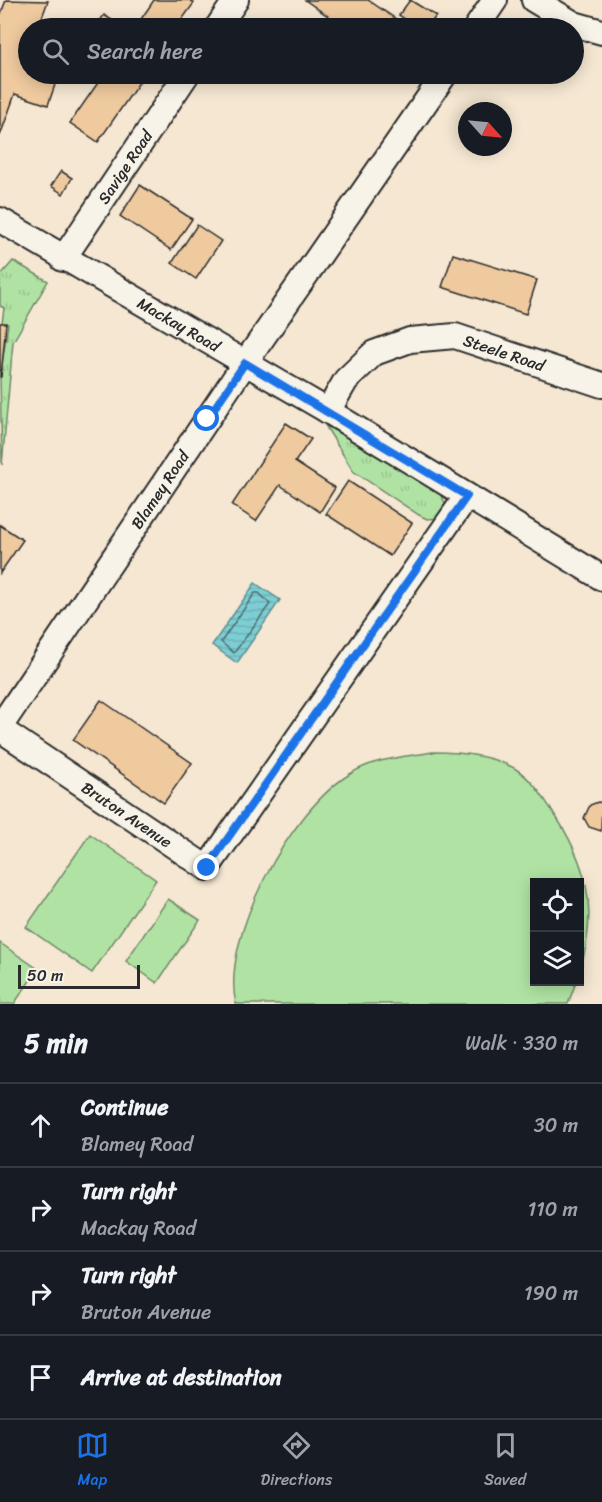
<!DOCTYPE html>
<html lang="en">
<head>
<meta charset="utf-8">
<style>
	:root { --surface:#171b24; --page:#242831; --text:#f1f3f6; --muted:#9ea1a6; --line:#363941; --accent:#1a73e8 }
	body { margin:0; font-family:Sriracha,sans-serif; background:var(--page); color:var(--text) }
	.controls { position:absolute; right:18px; bottom:18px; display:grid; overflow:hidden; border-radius:0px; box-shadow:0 3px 15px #0003 }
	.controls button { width:54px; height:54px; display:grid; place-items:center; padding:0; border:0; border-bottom:2px solid var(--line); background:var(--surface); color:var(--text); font:30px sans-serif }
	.compass { position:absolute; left:458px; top:102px; width:54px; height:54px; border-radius:50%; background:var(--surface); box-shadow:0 3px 15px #0003; rotate:117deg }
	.scale { position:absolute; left:18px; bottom:15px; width:122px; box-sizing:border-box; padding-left:6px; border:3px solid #2b2b2b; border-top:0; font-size:16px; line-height:21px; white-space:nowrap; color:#2b2b2b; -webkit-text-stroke:4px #f7f3e8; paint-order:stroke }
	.stop { position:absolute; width:18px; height:18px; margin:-14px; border:4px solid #1a73e8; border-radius:50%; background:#fff }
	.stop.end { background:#1a73e8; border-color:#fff; box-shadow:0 2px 6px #0008 }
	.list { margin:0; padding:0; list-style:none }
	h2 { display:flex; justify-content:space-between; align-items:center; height:78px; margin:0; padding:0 24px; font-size:26px }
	h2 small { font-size:20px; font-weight:400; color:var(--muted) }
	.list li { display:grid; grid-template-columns:39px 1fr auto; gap:18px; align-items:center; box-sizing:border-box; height:84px; padding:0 24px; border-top:2px solid var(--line) }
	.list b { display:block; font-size:22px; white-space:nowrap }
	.list p { margin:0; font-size:20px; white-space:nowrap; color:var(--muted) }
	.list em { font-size:20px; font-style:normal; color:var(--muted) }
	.icon { flex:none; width:33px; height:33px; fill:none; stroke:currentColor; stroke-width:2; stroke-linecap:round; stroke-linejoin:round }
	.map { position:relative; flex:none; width:602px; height:1004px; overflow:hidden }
	.search { position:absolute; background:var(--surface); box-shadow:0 3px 15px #0003; left:18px; right:18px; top:18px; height:66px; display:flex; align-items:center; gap:15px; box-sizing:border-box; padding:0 21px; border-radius:33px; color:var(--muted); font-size:22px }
	.sheet { height:414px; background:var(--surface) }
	nav { display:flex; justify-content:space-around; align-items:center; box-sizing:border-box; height:84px; border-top:2px solid var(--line); background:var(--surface); font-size:16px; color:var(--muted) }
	nav a { display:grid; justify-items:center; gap:3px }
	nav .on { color:var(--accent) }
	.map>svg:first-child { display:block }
	.grass { fill:url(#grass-tufts); stroke:#6e8767; stroke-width:1.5 }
	.pitch { fill:#b0e3a3; stroke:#6e8767; stroke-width:1.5 }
	.water { fill:url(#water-rules); stroke:#5c8d90; stroke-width:1.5 }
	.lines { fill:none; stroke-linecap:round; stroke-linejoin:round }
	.shore { stroke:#4c6c6f; stroke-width:1.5 }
	.building { fill:#efca9f; stroke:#2b2b2b; stroke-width:1.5 }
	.minor-casing { stroke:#2b2b2b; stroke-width:28 }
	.minor { stroke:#f7f3e8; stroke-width:24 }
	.route { stroke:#1a73e8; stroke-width:8 }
	.labels { text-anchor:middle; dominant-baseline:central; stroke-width:5; stroke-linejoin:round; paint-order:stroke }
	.street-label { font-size:16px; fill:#2b2b2b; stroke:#f7f3e8 }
</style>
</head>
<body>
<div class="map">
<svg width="602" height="1004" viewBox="0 0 602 1004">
	<defs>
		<pattern id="grass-tufts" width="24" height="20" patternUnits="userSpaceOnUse" patternTransform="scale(1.5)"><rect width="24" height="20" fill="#b0e3a3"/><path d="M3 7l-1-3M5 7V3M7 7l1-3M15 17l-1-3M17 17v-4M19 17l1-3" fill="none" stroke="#98c38c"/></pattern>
		<pattern id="water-rules" width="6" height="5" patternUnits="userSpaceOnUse" patternTransform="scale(1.5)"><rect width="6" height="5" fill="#7dced4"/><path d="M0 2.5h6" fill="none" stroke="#6cb1b6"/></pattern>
	</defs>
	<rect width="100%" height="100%" fill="#f5e7d2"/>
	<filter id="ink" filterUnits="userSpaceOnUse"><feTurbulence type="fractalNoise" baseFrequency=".0167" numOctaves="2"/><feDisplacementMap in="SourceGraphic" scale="12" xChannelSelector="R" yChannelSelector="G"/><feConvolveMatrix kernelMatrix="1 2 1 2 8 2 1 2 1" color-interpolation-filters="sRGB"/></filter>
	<g filter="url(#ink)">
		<g class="grass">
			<polygon points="13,261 48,281 13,342 2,465 0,378 8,324 2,323 4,308 0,306 0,276"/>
			<polygon points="325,425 439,491 445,503 440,518 427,519 419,515 353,471"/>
		</g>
		<g class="pitch">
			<path d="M433,752C460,752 490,755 514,768C530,777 541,794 551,809C587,862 599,908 580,970V882H534V982H576L568,1004H236C220,937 292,809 350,774C375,758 404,757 433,752Z"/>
			<polygon points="90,834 156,880 92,973 26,927"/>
			<polygon points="168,899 200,920 157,983 126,961"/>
			<polygon points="0,943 38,969 14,1004 0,1004"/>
		</g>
		<polygon class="water" points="255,583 280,600 237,663 212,645"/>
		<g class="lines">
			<polygon class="shore" points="255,593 259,593 270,604 234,653 221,642"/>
		</g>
		<g class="building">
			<polygon points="6,0 48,1 38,28 28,28 28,56 24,68 28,69 28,74 41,74 57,79 48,105 15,94 0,136 0,16"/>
			<polygon points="154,0 190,0 194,3 176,28 135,28"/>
			<polygon points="305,0 368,0 409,28 368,28 364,26 363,28 345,28"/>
			<polygon points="410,0 436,16 427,28 418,28 399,15"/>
			<polygon points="104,15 124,28 95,28"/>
			<polygon points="104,74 145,74 98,142 70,123"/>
			<polygon points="61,171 72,178 63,194 51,186"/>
			<polygon points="140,185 192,219 171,250 120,216"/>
			<polygon points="197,225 221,241 196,279 172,263"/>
			<polygon points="453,254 537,280 526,314 442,287"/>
			<polygon points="0,323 6,323 1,377 0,377"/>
			<polygon points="286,423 311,439 295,462 335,488 320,512 280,485 256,521 232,505"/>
			<polygon points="348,481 412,523 390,556 326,514"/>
			<polygon points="0,525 23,540 0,573"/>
			<polygon points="101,700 192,763 164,803 73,740"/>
			<polygon points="598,802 602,803 601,831 589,827 584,818 590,805"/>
		</g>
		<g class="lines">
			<defs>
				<g id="minor">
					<polyline points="534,0 574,24 602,32"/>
					<polyline points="217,28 236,0"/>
					<polyline points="476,28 495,0"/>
					<path id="s1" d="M0,220L328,411L602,578"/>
					<path id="s2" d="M63,259L187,74"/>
					<path id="s3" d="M328,411L346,380L374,353L410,340L455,336L602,385"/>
					<path id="s4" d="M0,727L245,363L445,74"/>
					<path id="s5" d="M0,729L207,868L467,496"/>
				</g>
			</defs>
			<use href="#minor" class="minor-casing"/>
			<use href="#minor" class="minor"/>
		</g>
	</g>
	<g class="lines" filter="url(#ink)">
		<polyline class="route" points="207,868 467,496 245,363 207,419"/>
	</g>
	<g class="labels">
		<g class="street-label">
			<text stroke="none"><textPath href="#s2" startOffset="111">Savige Road</textPath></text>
			<text stroke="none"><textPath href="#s1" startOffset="207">Mackay Road</textPath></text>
			<text stroke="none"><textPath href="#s3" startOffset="210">Steele Road</textPath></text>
			<text stroke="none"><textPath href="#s4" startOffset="286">Blamey Road</textPath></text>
			<text stroke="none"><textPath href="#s5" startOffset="153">Bruton Avenue</textPath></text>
		</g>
	</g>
</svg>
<div class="controls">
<button><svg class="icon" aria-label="locate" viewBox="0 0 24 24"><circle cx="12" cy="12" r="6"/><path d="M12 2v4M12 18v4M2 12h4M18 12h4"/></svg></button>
<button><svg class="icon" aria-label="layers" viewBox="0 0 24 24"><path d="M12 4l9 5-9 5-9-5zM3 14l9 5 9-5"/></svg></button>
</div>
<svg class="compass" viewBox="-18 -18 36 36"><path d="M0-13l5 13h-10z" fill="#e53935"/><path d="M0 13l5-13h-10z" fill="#9ea1a6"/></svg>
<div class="scale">50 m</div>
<div class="stop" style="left:207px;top:419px"></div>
<div class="stop end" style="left:207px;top:868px"></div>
<div class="search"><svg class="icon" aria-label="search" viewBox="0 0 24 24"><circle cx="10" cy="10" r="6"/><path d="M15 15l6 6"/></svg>Search here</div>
</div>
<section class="sheet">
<h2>5 min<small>Walk · 330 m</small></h2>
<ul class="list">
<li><svg class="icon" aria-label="ahead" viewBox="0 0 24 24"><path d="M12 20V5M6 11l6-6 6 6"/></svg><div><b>Continue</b><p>Blamey Road</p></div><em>30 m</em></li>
<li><svg class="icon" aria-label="right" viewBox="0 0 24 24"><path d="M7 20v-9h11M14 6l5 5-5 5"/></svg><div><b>Turn right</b><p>Mackay Road</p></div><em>110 m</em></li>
<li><svg class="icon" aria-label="right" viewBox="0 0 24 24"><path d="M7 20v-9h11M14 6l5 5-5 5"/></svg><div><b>Turn right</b><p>Bruton Avenue</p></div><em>190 m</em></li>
<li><svg class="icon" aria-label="arrive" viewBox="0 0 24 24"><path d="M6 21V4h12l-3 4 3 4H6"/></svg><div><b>Arrive at destination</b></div></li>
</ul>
</section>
<nav>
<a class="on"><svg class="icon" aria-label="map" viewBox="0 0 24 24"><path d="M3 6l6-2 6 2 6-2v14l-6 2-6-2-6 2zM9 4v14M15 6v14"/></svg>Map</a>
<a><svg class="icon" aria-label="directions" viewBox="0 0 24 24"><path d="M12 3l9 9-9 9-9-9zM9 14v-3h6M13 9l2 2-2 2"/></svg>Directions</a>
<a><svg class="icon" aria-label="saved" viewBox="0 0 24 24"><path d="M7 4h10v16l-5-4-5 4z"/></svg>Saved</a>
</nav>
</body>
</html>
